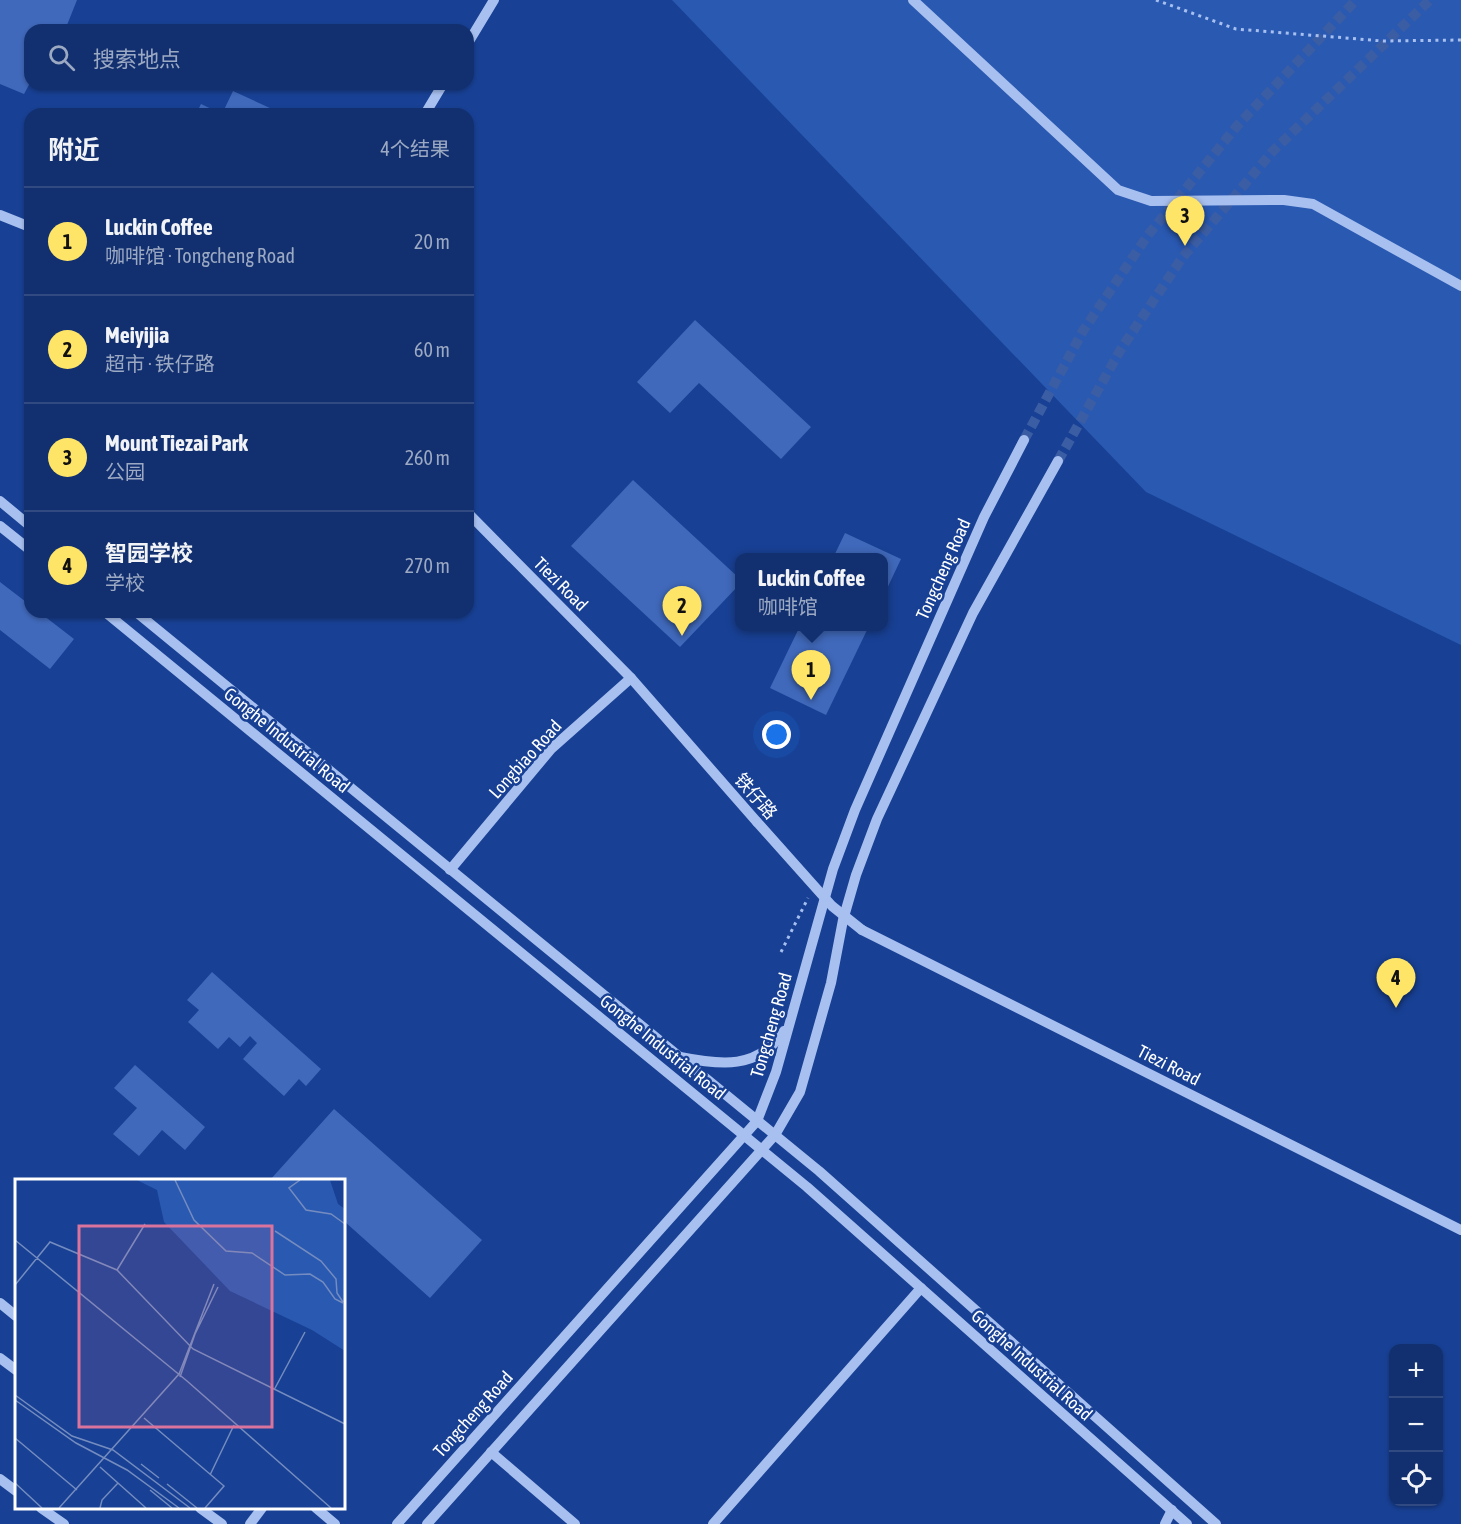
<!DOCTYPE html>
<html lang="zh">
<head>
<meta charset="utf-8">
<style>
	:root { --surface:#12306f; --page:#1f3c77; --text:#f1f3f6; --muted:#9ca9c3; --line:#314b82; --accent:#ffe567 }
	body { margin:0; font-family:"Asap Condensed","Noto Sans SC",sans-serif; background:var(--page); color:var(--text) }
	.controls { position:absolute; right:18px; bottom:18px; display:grid; overflow:hidden; border-radius:12px; box-shadow:0 2px 4px #0004 }
	.controls button { width:54px; height:54px; display:grid; place-items:center; padding:0; border:0; border-bottom:2px solid var(--line); background:var(--surface); color:var(--text); font:30px sans-serif }
	.you { position:absolute; left:777px; top:735px; width:21px; height:21px; margin:-15px; border:4px solid #fff; border-radius:50%; background:#1a73e8; box-shadow:0 0 0 9px #1a73e833 }
	.badge { display:grid; place-items:center; width:39px; height:39px; border-radius:50%; background:var(--accent); color:#111; font-size:20px; font-weight:700 }
	.pin { position:absolute; translate:-50% -50px; filter:drop-shadow(0 2px 3px #0008) }
	.pin::after { content:''; position:absolute; top:32px; width:21px; height:18px; background:inherit; clip-path:polygon(0 0,100% 0,50% 100%) }
	.popup { position:absolute; left:735px; top:553px; width:153px; height:78px; box-sizing:border-box; display:grid; place-content:center; border-radius:12px; background:var(--surface); filter:drop-shadow(0 2px 4px #0005); font-size:20px; white-space:nowrap; color:var(--muted) }
	.popup b { font-size:22px; color:var(--text) }
	.popup::after { content:''; position:absolute; left:50%; top:100%; margin-left:-12px; border:12px solid transparent; border-top-color:var(--surface) }
	.list { margin:0; padding:0; list-style:none }
	h2 { display:flex; justify-content:space-between; align-items:center; height:78px; margin:0; padding:0 24px; font-size:26px }
	h2 small { font-size:20px; font-weight:400; color:var(--muted) }
	.list li { display:grid; grid-template-columns:39px 1fr auto; gap:18px; align-items:center; box-sizing:border-box; height:108px; padding:0 24px; border-top:2px solid var(--line) }
	.list b { display:block; font-size:22px; white-space:nowrap }
	.list p { margin:0; font-size:20px; white-space:nowrap; color:var(--muted) }
	.list em { font-size:20px; font-style:normal; color:var(--muted) }
	.icon { flex:none; width:33px; height:33px; fill:none; stroke:currentColor; stroke-width:2; stroke-linecap:round; stroke-linejoin:round }
	.map { position:relative; flex:none; width:1461px; height:1524px; overflow:hidden }
	.search { position:absolute; background:var(--surface); box-shadow:0 2px 4px #0004; left:24px; top:24px; width:450px; height:66px; display:flex; align-items:center; gap:15px; box-sizing:border-box; padding:0 21px; border-radius:18px; color:var(--muted); font-size:22px }
	.panel { position:absolute; background:var(--surface); box-shadow:0 2px 4px #0004; left:24px; top:108px; width:450px; height:510px; border-radius:18px }
	.map>svg:first-child { display:block }
	.green { fill:#2a59b2 }
	.building { fill:#4069bb }
	.lines { fill:none; stroke-linecap:round; stroke-linejoin:round }
	.minor-tunnel { stroke:#3b5da4; stroke-width:10; stroke-dasharray:10 5; stroke-linecap:butt }
	.path { stroke:#a8c0f0; stroke-width:3; stroke-dasharray:3 4.5; stroke-linecap:butt }
	.minor { stroke:#a8c0f0; stroke-width:10 }
	.minor-bridge { stroke:#a8c0f0; stroke-width:10 }
	.labels { text-anchor:middle; dominant-baseline:central; stroke-width:5; stroke-linejoin:round; paint-order:stroke }
	.street-label { font-size:18px; fill:#fff; stroke:#184094 }
	.inset-road { fill:none; stroke:#748cbf; stroke-width:1.5 }
	.view { fill:#da749d; fill-opacity:0.15; stroke:#da749d; stroke-width:3 }
	.inset-edge { fill:none; stroke:#fff; stroke-width:3 }
</style>
</head>
<body>
<div class="map">
<svg width="1461" height="1524" viewBox="0 0 1461 1524">
	<rect width="100%" height="100%" fill="#184094"/>
	<polygon class="green" points="672,0 1461,0 1461,645 1146,492"/>
	<g class="building">
		<polygon points="0,0 77,0 65,30 30,30 30,83 24,94 0,84"/>
		<polygon points="233,91 283,114 196,114 201,104 222,114"/>
		<polygon points="695,320 811,427 781,459 699,383 670,413 637,382"/>
		<polygon points="633,480 739,578 739,585 680,647 571,546"/>
		<polygon points="845,533 901,559 883,597 883,558 833,558"/>
		<polygon points="0,582 30,605 30,612 39,612 74,639 50,669 0,630"/>
		<polygon points="800,626 869,626 826,715 770,688"/>
		<polygon points="212,972 321,1069 306,1086 299,1079 284,1096 243,1059 257,1043 250,1036 240,1047 229,1037 218,1049 188,1022 199,1010 187,1000"/>
		<polygon points="135,1065 205,1127 185,1150 162,1130 139,1156 113,1134 137,1108 114,1088"/>
		<polygon points="334,1109 482,1240 430,1298 344,1221 344,1180 270,1180"/>
	</g>
	<g class="lines">
		<g class="minor-tunnel">
			<polyline points="1024,440 1083,331 1148,235 1237,126 1356,0"/>
			<polyline points="1058,461 1121,349 1182,258 1273,151 1430,0"/>
		</g>
		<g class="path">
			<polyline points="1156,0 1236,29 1383,41 1461,40"/>
			<polyline points="781,952 808,898"/>
		</g>
		<g class="minor">
			<polyline points="913,0 1118,190 1151,201 1284,200 1313,204 1461,286"/>
			<polyline points="468,43 494,0"/>
			<polyline points="425,114 443,84"/>
			<polyline points="0,215 30,227"/>
			<polyline points="0,501 30,526"/>
			<polyline points="468,513 631,678 757,822"/>
			<polyline points="0,526 30,550"/>
			<polyline points="105,612 807,1187 1187,1524"/>
			<polyline points="136,612 819,1171 1216,1524"/>
			<polyline points="450,870 551,749 631,678"/>
			<polyline points="862,930 1461,1230"/>
			<path d="M680,1057C720,1065 758,1070 784,1031"/>
			<polyline points="0,1303 16,1316"/>
			<polyline points="0,1358 16,1370"/>
			<polyline points="491,1452 575,1524"/>
			<polyline points="0,1479 16,1491"/>
			<polyline points="41,1508 64,1524"/>
			<polyline points="200,1508 222,1524"/>
			<polyline points="316,1508 335,1524"/>
			<polyline points="250,1524 262,1508"/>
			<polyline points="397,1524 757,1121 776,1072 833,869 855,810 984,517 1024,440"/>
			<polyline points="427,1524 775,1135 800,1092 831,983 843,920 856,875 877,819 973,613 1058,461"/>
			<polyline points="713,1524 921,1288"/>
			<polyline points="1165,1524 1172,1510"/>
		</g>
		<polyline class="minor-bridge" points="757,822 832,906 862,930"/>
	</g>
	<g class="labels">
		<g class="street-label">
			<text transform="translate(943 569) rotate(-66)">Tongcheng Road</text>
			<text transform="translate(561 584) rotate(45)">Tiezi Road</text>
			<text transform="translate(287 740) rotate(39)">Gonghe Industrial Road</text>
			<text transform="translate(525 759) rotate(-48)">Longbiao Road</text>
			<text transform="translate(756 796) rotate(49)">铁仔路</text>
			<text transform="translate(771 1025) rotate(-74)">Tongcheng Road</text>
			<text transform="translate(663 1047) rotate(39)">Gonghe Industrial Road</text>
			<text transform="translate(1169 1065) rotate(27)">Tiezi Road</text>
			<text transform="translate(1032 1365) rotate(42)">Gonghe Industrial Road</text>
			<text transform="translate(473 1414) rotate(-48)">Tongcheng Road</text>
		</g>
	</g>
	<g transform="translate(15 1179)">
		<rect width="330" height="330" fill="#184094"/>
		<path d="M122,1H315L323,25L330,30V172L297,151L215,112L149,43L142,11Z" fill="#2a59b2"/>
		<path class="inset-road" d="M160,1L179,41L211,72L237,74L270,96L295,95L308,103L320,120L328,124M285,1L274,9L291,31L316,35L330,45M260,52L306,82L321,100L322,114L328,123M0,61L172,202L316,329M102,91L130,45M0,106L35,63L102,91L178,170L330,245M165,198L180,155L203,108M259,211L290,153M0,216L57,257L98,271L175,329M0,221L61,264L112,291L164,329M129,239L209,307L190,329M0,259L62,311M126,285L144,299M85,288L131,329M195,296L219,246M0,304L27,329M152,305L182,329M135,311L157,329M44,329L164,195L199,105M85,329L87,321L103,304"/>
		<path class="view" d="M64,47H257V248H64Z"/>
		<rect width="330" height="330" class="inset-edge"/>
	</g>
</svg>
<div class="controls">
<button>+</button>
<button>−</button>
<button><svg class="icon" aria-label="locate" viewBox="0 0 24 24"><circle cx="12" cy="12" r="6"/><path d="M12 2v4M12 18v4M2 12h4M18 12h4"/></svg></button>
</div>
<div class="you"></div>
<div class="pin badge" style="left:811px;top:700px">1</div>
<div class="popup"><b>Luckin Coffee</b>咖啡馆</div>
<div class="pin badge" style="left:682px;top:636px">2</div>
<div class="pin badge" style="left:1185px;top:246px">3</div>
<div class="pin badge" style="left:1396px;top:1008px">4</div>
<div class="search"><svg class="icon" aria-label="search" viewBox="0 0 24 24"><circle cx="10" cy="10" r="6"/><path d="M15 15l6 6"/></svg>搜索地点</div>
<section class="panel">
<h2>附近<small>4个结果</small></h2>
<ul class="list">
<li><span class="badge">1</span><div><b>Luckin Coffee</b><p>咖啡馆 · Tongcheng Road</p></div><em>20 m</em></li>
<li><span class="badge">2</span><div><b>Meiyijia</b><p>超市 · 铁仔路</p></div><em>60 m</em></li>
<li><span class="badge">3</span><div><b>Mount Tiezai Park</b><p>公园</p></div><em>260 m</em></li>
<li><span class="badge">4</span><div><b>智园学校</b><p>学校</p></div><em>270 m</em></li>
</ul>
</section>
</div>
</body>
</html>
